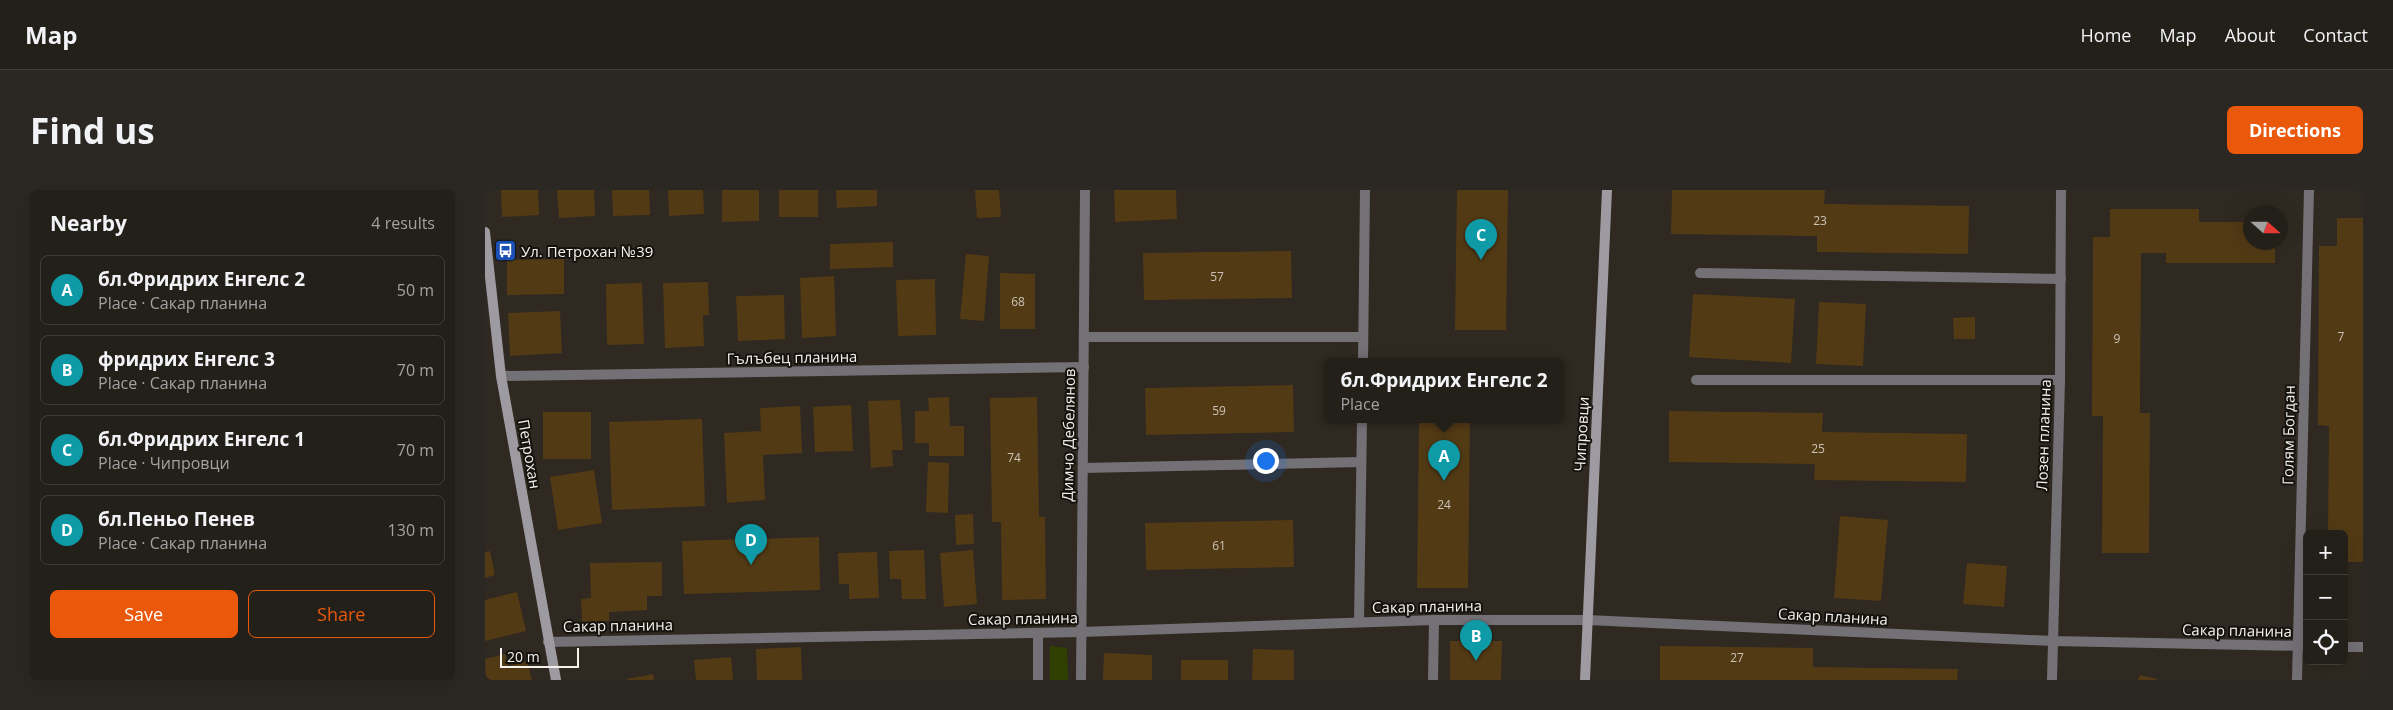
<!DOCTYPE html>
<html lang="en">
<head>
<meta charset="utf-8">
<style>
	:root { --surface:#231f19; --page:#2b2722; --text:#f1f3f6; --muted:#a3a2a2; --line:#403d38; --accent:#ea580c }
	body { margin:0; font-family:"Open Sans",sans-serif; background:var(--page); color:var(--text) }
	.controls { position:absolute; right:15px; bottom:15px; display:grid; overflow:hidden; border-radius:8px; box-shadow:0 5px 20px #0002 }
	.controls button { width:45px; height:45px; display:grid; place-items:center; padding:0; border:0; border-bottom:1px solid var(--line); background:var(--surface); color:var(--text); font:25px sans-serif }
	.compass { position:absolute; left:1758px; top:15px; width:45px; height:45px; border-radius:50%; background:var(--surface); box-shadow:0 5px 20px #0002; rotate:111deg }
	.scale { position:absolute; left:15px; bottom:12px; width:79px; box-sizing:border-box; padding-left:5px; border:2px solid #f5f1ec; border-top:0; font-size:14px; line-height:18px; white-space:nowrap; color:#f5f1ec; -webkit-text-stroke:4px #15120e; paint-order:stroke }
	.you { position:absolute; left:780px; top:270px; width:18px; height:18px; margin:-12px; border:4px solid #fff; border-radius:50%; background:#1a73e8; box-shadow:0 0 0 8px #1a73e833 }
	.badge { display:grid; place-items:center; width:32px; height:32px; border-radius:50%; background:var(--accent); color:#fff; font-size:16px; font-weight:700 }
	.pin { position:absolute; translate:-50% -41px; filter:drop-shadow(0 1px 2px #0008) }
	.pin::after { content:''; position:absolute; top:26px; width:18px; height:15px; background:inherit; clip-path:polygon(0 0,100% 0,50% 100%) }
	.popup { position:absolute; left:839px; top:168px; width:240px; height:65px; box-sizing:border-box; display:grid; place-content:center; border-radius:8px; background:var(--surface); filter:drop-shadow(0 1px 4px #0005); font-size:16px; white-space:nowrap; color:var(--muted) }
	.popup b { font-size:19px; color:var(--text) }
	.popup::after { content:''; position:absolute; left:50%; top:100%; margin-left:-10px; border:10px solid transparent; border-top-color:var(--surface) }
	.list { margin:0; padding:0; list-style:none }
	h2 { display:flex; justify-content:space-between; align-items:center; height:65px; margin:0; padding:0 20px; font-size:21px }
	h2 small { font-size:16px; font-weight:400; color:var(--muted) }
	.list li { display:grid; grid-template-columns:32px 1fr auto; gap:15px; align-items:center; box-sizing:border-box; height:70px; margin:0 10px 10px; padding:0 10px; border:1px solid var(--line); border-radius:8px }
	.list b { display:block; font-size:19px; white-space:nowrap }
	.list p { margin:0; font-size:16px; white-space:nowrap; color:var(--muted) }
	.list em { font-size:16px; font-style:normal; color:var(--muted) }
	.actions { display:flex; gap:10px; padding:15px 20px }
	.actions a { flex:1; padding:11px 0; border:1px solid var(--accent); border-radius:8px; text-align:center; font-size:18px; color:var(--accent) }
	.actions .main { background:var(--accent); color:#fff }
	.icon { flex:none; width:28px; height:28px; fill:none; stroke:currentColor; stroke-width:2; stroke-linecap:round; stroke-linejoin:round }
	.map { position:relative; flex:none; width:1878px; height:490px; overflow:hidden; border-radius:8px }
	header { display:flex; align-items:center; gap:30px; box-sizing:border-box; height:70px; padding:0 25px; background:var(--surface); border-bottom:1px solid var(--line) }
	header strong { font-size:24px }
	nav { display:flex; gap:28px; margin-inline-start:auto; font-size:18px }
	.intro { display:flex; align-items:center; justify-content:space-between; box-sizing:border-box; height:120px; padding:0 30px }
	h1 { margin:0; font-size:35px }
	.button { padding:12px 22px; border-radius:8px; background:var(--accent); color:#fff; font-size:18px; font-weight:700 }
	main { display:flex; gap:30px; padding:0 30px }
	aside { flex:1; background:var(--surface); border-radius:8px; box-shadow:0 5px 20px #0002 }
	.map>svg:first-child { display:block }
	.green { fill:#304002 }
	.building { fill:#523a15 }
	.lines { fill:none; stroke-linecap:round; stroke-linejoin:round }
	.lane { stroke:#747176; stroke-width:10 }
	.street { stroke:#747176; stroke-width:10 }
	.secondary { stroke:#9e9aa1; stroke-width:10 }
	.labels { text-anchor:middle; dominant-baseline:central; stroke-width:4; stroke-linejoin:round; paint-order:stroke }
	.number-label { font-size:12px; fill:#ccc3b6 }
	.poi-label { font-size:15px; fill:#f5f1ec; stroke:#15120e; text-anchor:start }
	.street-label { font-size:15px; fill:#f5f1ec; stroke:#15120e }
</style>
</head>
<body>
<header>
<strong>Map</strong>
<nav><a>Home</a><a>Map</a><a>About</a><a>Contact</a></nav>
</header>
<div class="intro"><h1>Find us</h1><a class="button">Directions</a></div>
<main>
<aside>
<h2>Nearby<small>4 results</small></h2>
<ul class="list">
<li><span class="badge" style="background:#0f9aa8">A</span><div><b>бл.Фридрих Енгелс 2</b><p>Place · Сакар планина</p></div><em>50 m</em></li>
<li><span class="badge" style="background:#0f9aa8">B</span><div><b>фридрих Енгелс 3</b><p>Place · Сакар планина</p></div><em>70 m</em></li>
<li><span class="badge" style="background:#0f9aa8">C</span><div><b>бл.Фридрих Енгелс 1</b><p>Place · Чипровци</p></div><em>70 m</em></li>
<li><span class="badge" style="background:#0f9aa8">D</span><div><b>бл.Пеньо Пенев</b><p>Place · Сакар планина</p></div><em>130 m</em></li>
</ul>
<div class="actions"><a class="main">Save</a><a>Share</a></div>
</aside>
<div class="map">
<svg width="1878" height="490" viewBox="0 0 1878 490">
	<rect width="100%" height="100%" fill="#2f2921"/>
	<polygon class="green" points="565,456 582,458 583,490 565,490"/>
	<g class="building">
		<polygon points="16,0 53,0 54,25 17,27"/>
		<polygon points="72,0 109,0 110,26 74,28"/>
		<polygon points="127,0 164,0 165,25 128,26"/>
		<polygon points="183,0 218,0 219,24 184,26"/>
		<polygon points="237,0 274,0 274,31 237,32"/>
		<rect x="294" y="0" width="39" height="27"/>
		<polygon points="351,0 392,0 392,16 352,18"/>
		<polygon points="490,0 514,0 516,27 492,28"/>
		<polygon points="629,0 691,0 692,29 630,32"/>
		<polygon points="972,0 1023,0 1021,140 970,140"/>
		<polygon points="1187,0 1340,0 1339,14 1484,16 1483,64 1332,62 1332,46 1186,44"/>
		<polygon points="1625,19 1714,19 1714,32 1766,32 1766,52 1790,52 1790,73 1681,73 1681,63 1656,63 1655,223 1665,223 1664,363 1617,363 1618,226 1607,226 1608,47 1625,47"/>
		<polygon points="1852,28 1878,28 1878,372 1859,372 1859,344 1843,344 1844,236 1833,235 1834,56 1852,56"/>
		<polygon points="408,52 408,77 345,79 345,54"/>
		<polygon points="806,61 807,108 659,110 658,63"/>
		<polygon points="481,64 504,66 499,131 475,129"/>
		<polygon points="79,69 79,104 22,105 22,70"/>
		<polygon points="515,83 550,84 550,139 515,139"/>
		<polygon points="349,86 351,146 317,148 315,88"/>
		<polygon points="450,89 451,145 413,146 411,90"/>
		<polygon points="223,92 224,125 218,125 219,156 180,158 178,93"/>
		<polygon points="157,93 159,154 122,155 121,94"/>
		<polygon points="1208,104 1310,109 1306,173 1204,167"/>
		<polygon points="299,105 300,149 253,151 251,106"/>
		<polygon points="1334,112 1381,114 1378,176 1331,174"/>
		<polygon points="75,121 77,163 25,166 23,123"/>
		<polygon points="1490,127 1490,149 1469,149 1468,128"/>
		<polygon points="808,195 809,242 661,245 660,198"/>
		<polygon points="464,207 465,236 479,236 479,266 444,266 444,253 430,253 430,221 444,221 443,208"/>
		<polygon points="552,207 554,327 560,327 561,409 517,410 516,332 507,332 505,208"/>
		<polygon points="415,210 418,260 407,260 408,276 386,278 383,211"/>
		<polygon points="366,215 368,261 330,262 328,217"/>
		<polygon points="315,216 317,263 278,265 280,310 242,313 239,243 276,241 275,218"/>
		<polygon points="1184,221 1338,223 1337,242 1482,244 1481,292 1329,290 1330,274 1184,272"/>
		<rect x="58" y="222" width="48" height="47"/>
		<polygon points="217,229 220,316 127,320 124,232"/>
		<polygon points="934,230 985,230 983,398 932,398"/>
		<polygon points="443,272 464,273 463,323 441,322"/>
		<polygon points="109,280 117,333 73,340 65,287"/>
		<polygon points="488,324 489,354 471,355 470,325"/>
		<polygon points="1355,326 1403,330 1396,411 1349,408"/>
		<polygon points="808,330 809,377 661,380 660,333"/>
		<polygon points="334,347 335,400 199,404 197,351"/>
		<polygon points="439,360 441,409 417,409 416,389 405,389 404,361"/>
		<polygon points="488,360 492,414 459,417 455,363"/>
		<polygon points="5,361 10,385 0,388 0,362"/>
		<polygon points="392,362 394,408 364,409 364,394 354,394 353,363"/>
		<polygon points="177,372 177,406 162,406 162,420 124,422 124,431 97,432 96,409 106,408 105,373"/>
		<polygon points="1482,373 1522,376 1519,417 1478,414"/>
		<polygon points="32,402 41,441 0,451 0,410"/>
		<polygon points="965,451 1017,451 1016,490 965,490"/>
		<polygon points="1175,456 1328,458 1328,477 1473,479 1472,490 1175,490"/>
		<polygon points="316,457 317,490 272,490 271,459"/>
		<polygon points="768,459 809,460 809,490 767,490"/>
		<polygon points="619,463 667,465 667,490 618,490"/>
		<polygon points="20,464 23,476 42,472 47,490 1,490 0,469"/>
		<polygon points="246,467 248,490 211,490 209,470"/>
		<rect x="696" y="470" width="47" height="20"/>
		<polygon points="168,484 169,490 142,490 142,489"/>
		<polygon points="1655,485 1672,489 1672,490 1653,490"/>
	</g>
	<g class="lines">
		<g class="lane">
			<polyline points="1215,83 1576,89"/>
			<polyline points="600,147 878,147"/>
			<polyline points="878,172 880,0"/>
			<polyline points="1211,190 1575,190"/>
			<polyline points="598,278 876,272"/>
			<polyline points="874,432 877,230"/>
			<polyline points="948,490 949,430"/>
		</g>
		<g class="street">
			<polyline points="16,186 599,177"/>
			<polyline points="553,443 553,490"/>
			<polyline points="63,452 596,442 949,430 1102,430 1568,451 1822,456"/>
			<polyline points="1859,457 1878,457"/>
			<polyline points="596,490 600,0"/>
			<polyline points="1567,490 1575,190 1576,0"/>
			<polyline points="1812,490 1824,0"/>
		</g>
		<g class="secondary">
			<polyline points="0,42 16,186 71,490"/>
			<polyline points="1100,490 1122,0"/>
		</g>
	</g>
	<defs>
		<symbol id="bus-square" viewBox="-11 -11 22 22"><rect x="-9" y="-9" width="18" height="18" rx="4" fill="#1a4fb4" stroke="#15120e"/><path d="M-5-6H5V4H4V6H2V4H-2V6H-4V4H-5ZM-3.5-4V0h7V-4ZM-3.5 1.2v1.5H-2V1.2ZM2 1.2v1.5H3.5V1.2Z" fill="#fff"/></symbol>
	</defs>
	<g fill-rule="evenodd">
		<use href="#bus-square" x="8" y="48" width="25" height="25"/>
	</g>
	<g class="labels">
		<g class="number-label">
			<text x="1335" y="30">23</text>
			<text x="732" y="86">57</text>
			<text x="533" y="111">68</text>
			<text x="1856" y="146">7</text>
			<text x="1632" y="148">9</text>
			<text x="734" y="220">59</text>
			<text x="1333" y="258">25</text>
			<text x="529" y="267">74</text>
			<text x="959" y="314">24</text>
			<text x="734" y="355">61</text>
			<text x="1252" y="467">27</text>
		</g>
		<g class="poi-label">
			<text x="36" y="61">Ул. Петрохан №39</text>
		</g>
		<g class="street-label">
			<text transform="translate(307 167) rotate(-1)">Гълъбец планина</text>
			<text transform="translate(1096 244) rotate(-87)">Чипровци</text>
			<text transform="translate(583 245) rotate(-89)">Димчо Дебелянов</text>
			<text transform="translate(1558 245) rotate(-88)">Лозен планина</text>
			<text transform="translate(1803 245) rotate(-89)">Голям Богдан</text>
			<text transform="translate(45 264) rotate(80)">Петрохан</text>
			<text transform="translate(942 416) rotate(-1)">Сакар планина</text>
			<text transform="translate(1348 426) rotate(3)">Сакар планина</text>
			<text transform="translate(538 428) rotate(-1)">Сакар планина</text>
			<text transform="translate(133 435) rotate(-1)">Сакар планина</text>
			<text transform="translate(1752 440) rotate(1)">Сакар планина</text>
		</g>
	</g>
</svg>
<div class="controls">
<button>+</button>
<button>−</button>
<button><svg class="icon" aria-label="locate" viewBox="0 0 24 24"><circle cx="12" cy="12" r="6"/><path d="M12 2v4M12 18v4M2 12h4M18 12h4"/></svg></button>
</div>
<svg class="compass" viewBox="-18 -18 36 36"><path d="M0-13l5 13h-10z" fill="#e53935"/><path d="M0 13l5-13h-10z" fill="#a3a2a2"/></svg>
<div class="scale">20 m</div>
<div class="you"></div>
<div class="pin badge" style="left:959px;top:291px;background:#0f9aa8">A</div>
<div class="popup"><b>бл.Фридрих Енгелс 2</b>Place</div>
<div class="pin badge" style="left:991px;top:471px;background:#0f9aa8">B</div>
<div class="pin badge" style="left:996px;top:70px;background:#0f9aa8">C</div>
<div class="pin badge" style="left:266px;top:375px;background:#0f9aa8">D</div>
</div>
</main>
</body>
</html>
